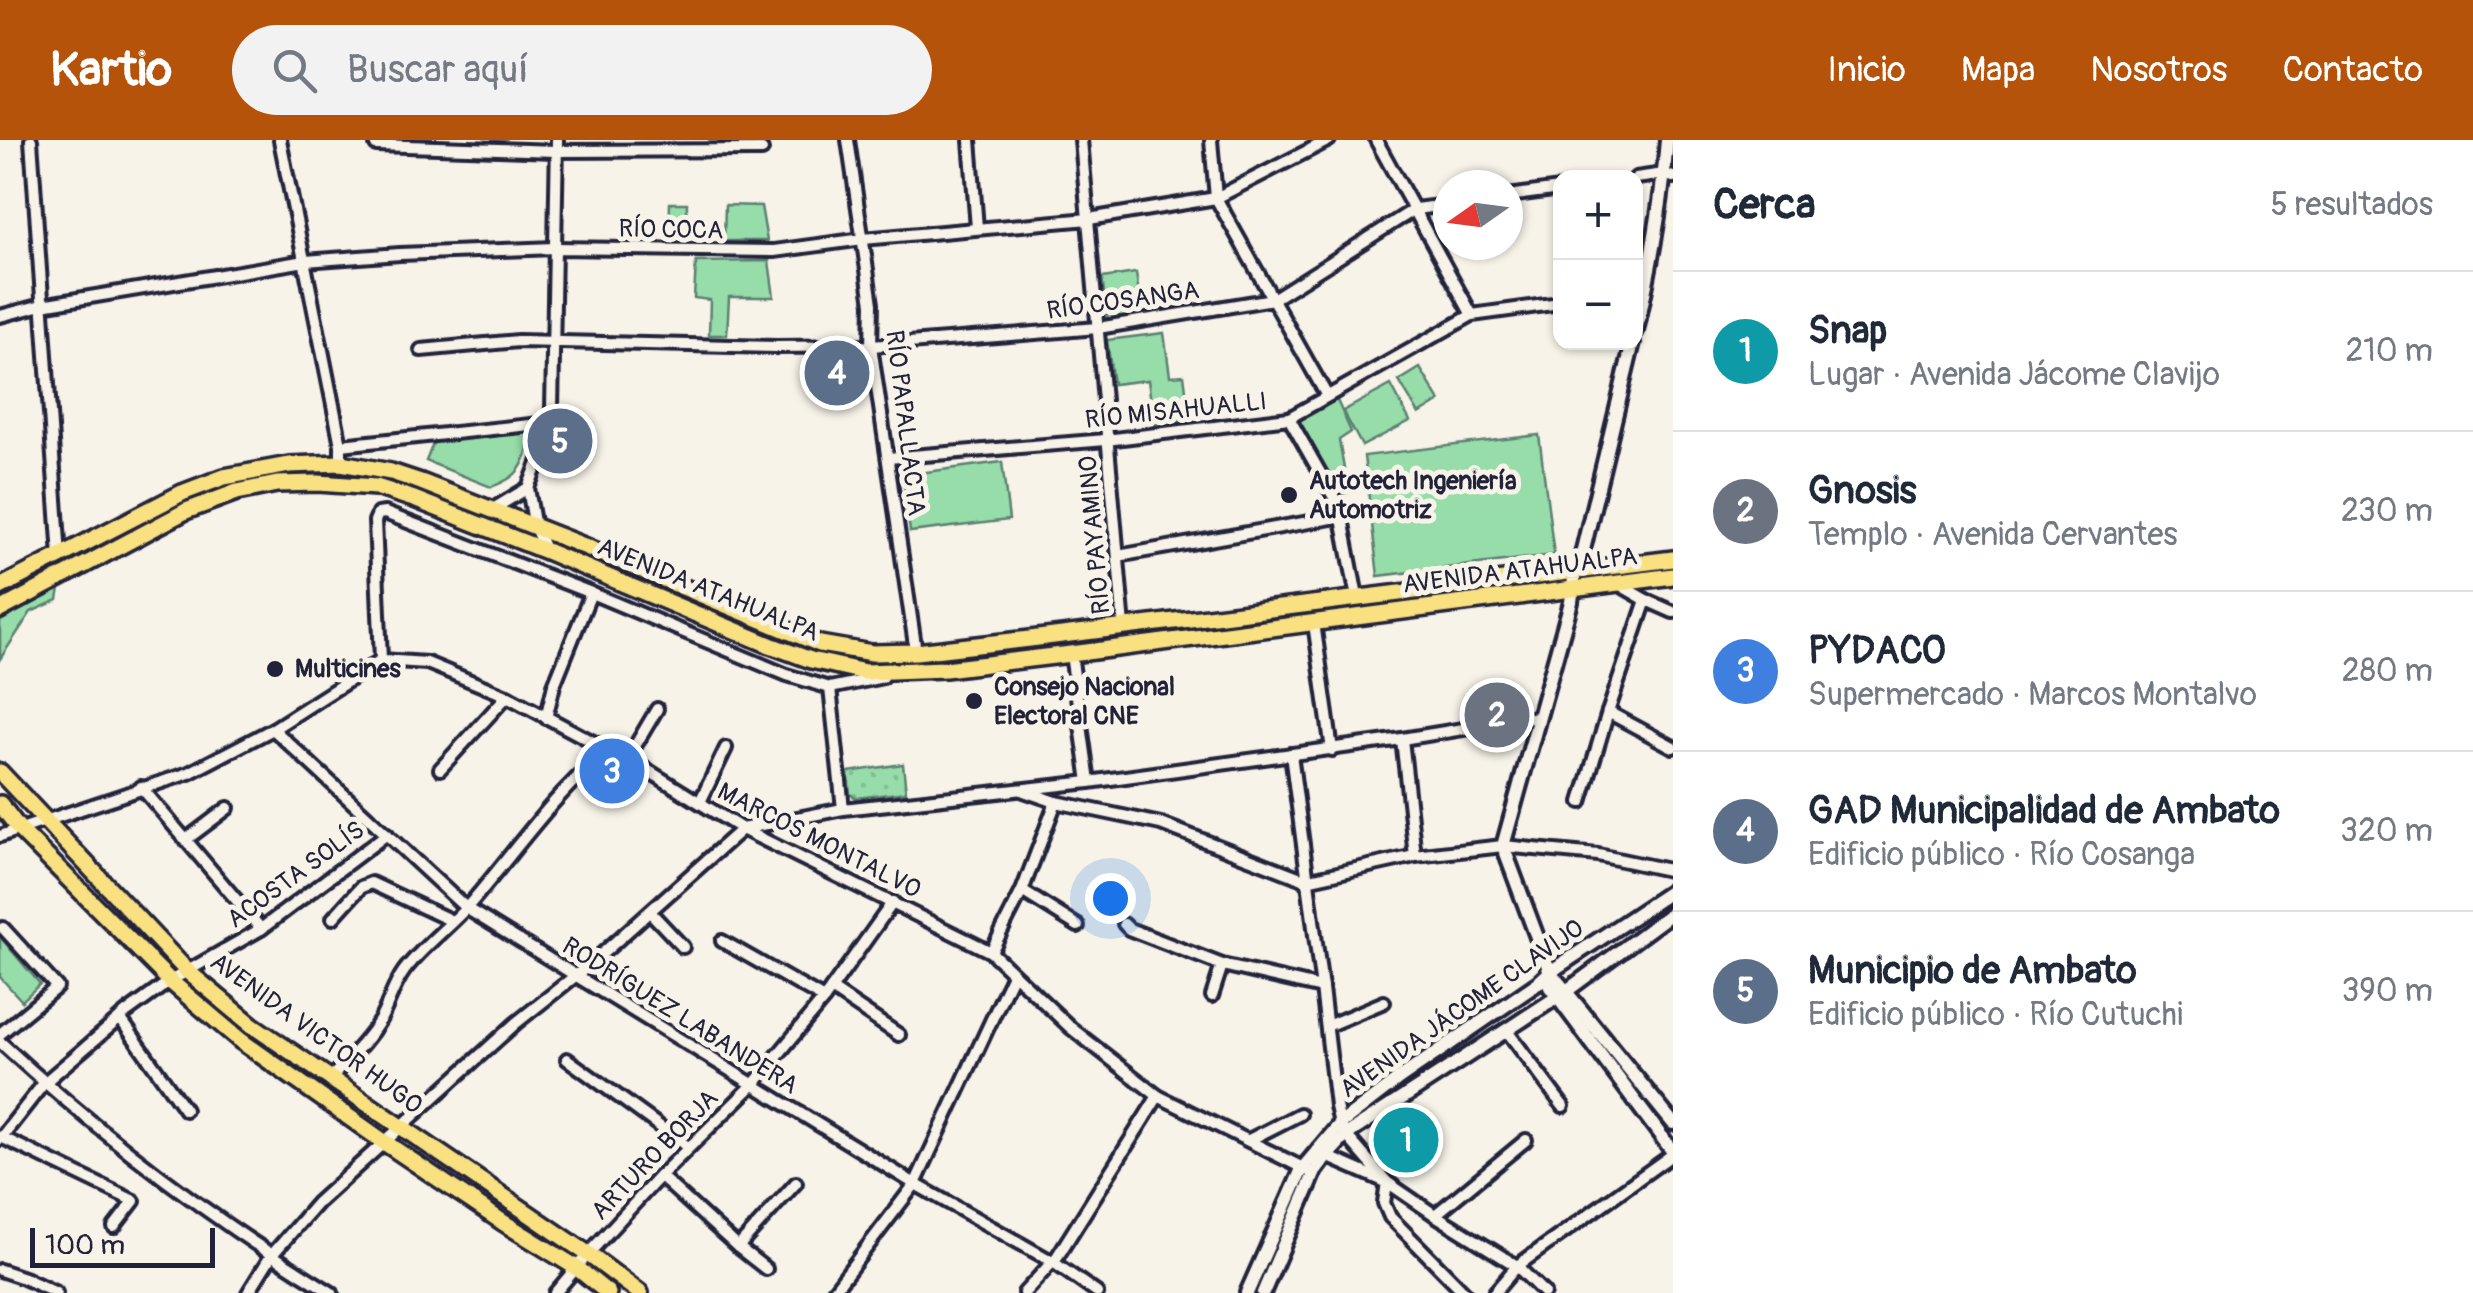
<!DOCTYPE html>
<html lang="es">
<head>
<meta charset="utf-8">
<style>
	:root { --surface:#fff; --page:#f2f2f3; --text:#1f2937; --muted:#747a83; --line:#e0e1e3; --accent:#b45309 }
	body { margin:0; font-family:Pangolin,sans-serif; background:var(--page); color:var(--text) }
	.controls { position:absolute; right:30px; top:30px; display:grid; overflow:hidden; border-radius:20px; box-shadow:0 2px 8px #0004 }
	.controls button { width:90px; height:90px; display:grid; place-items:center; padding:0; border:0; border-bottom:2px solid var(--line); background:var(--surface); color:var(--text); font:50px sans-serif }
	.compass { position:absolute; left:1433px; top:30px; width:90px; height:90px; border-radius:50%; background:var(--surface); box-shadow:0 2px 8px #0004; rotate:256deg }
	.scale { position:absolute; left:30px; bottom:25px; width:185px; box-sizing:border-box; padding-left:10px; border:5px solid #22223b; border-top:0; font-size:28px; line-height:35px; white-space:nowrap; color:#22223b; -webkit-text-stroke:8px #f7f3e8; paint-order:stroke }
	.you { position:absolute; left:1110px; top:758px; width:35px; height:35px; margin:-25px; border:8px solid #fff; border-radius:50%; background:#1a73e8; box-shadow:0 0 0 15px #1a73e833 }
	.badge { display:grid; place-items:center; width:65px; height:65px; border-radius:50%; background:var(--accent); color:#fff; font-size:32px; font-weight:700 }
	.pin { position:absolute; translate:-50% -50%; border:5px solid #fff; box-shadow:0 2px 10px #0006 }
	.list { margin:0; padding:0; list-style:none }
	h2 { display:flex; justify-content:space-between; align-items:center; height:130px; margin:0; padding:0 40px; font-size:42px }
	h2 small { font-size:32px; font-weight:400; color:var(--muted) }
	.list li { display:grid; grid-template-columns:65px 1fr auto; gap:30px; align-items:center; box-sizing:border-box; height:160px; padding:0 40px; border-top:2px solid var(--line) }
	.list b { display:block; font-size:38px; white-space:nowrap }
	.list p { margin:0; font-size:32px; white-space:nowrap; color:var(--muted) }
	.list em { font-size:32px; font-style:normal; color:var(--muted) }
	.icon { flex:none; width:55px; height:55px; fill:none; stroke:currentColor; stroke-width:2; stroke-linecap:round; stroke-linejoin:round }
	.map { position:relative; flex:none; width:1673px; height:1153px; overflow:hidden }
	header { display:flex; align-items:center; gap:60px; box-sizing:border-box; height:140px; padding:0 50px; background:var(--accent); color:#fff }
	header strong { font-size:48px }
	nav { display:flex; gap:55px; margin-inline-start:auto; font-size:35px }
	.search { width:700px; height:90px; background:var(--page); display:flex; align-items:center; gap:25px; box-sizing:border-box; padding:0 35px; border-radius:55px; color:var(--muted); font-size:38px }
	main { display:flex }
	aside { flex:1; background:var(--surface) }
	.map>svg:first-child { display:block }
	.grass { fill:url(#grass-dots); stroke:#5c8072; stroke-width:2.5 }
	.park { fill:#97ddaa; stroke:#5c8072; stroke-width:2.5 }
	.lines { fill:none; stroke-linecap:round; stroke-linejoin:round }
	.minor-casing { stroke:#22223b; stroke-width:18 }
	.tertiary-casing { stroke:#22223b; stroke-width:20 }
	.primary-casing { stroke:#22223b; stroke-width:22 }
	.minor { stroke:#f7f3e8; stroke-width:10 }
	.tertiary { stroke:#f7f3e8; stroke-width:12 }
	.primary { stroke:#f9e181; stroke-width:15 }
	.poi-dot { fill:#22223b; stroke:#f7f3e8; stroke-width:4 }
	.labels { text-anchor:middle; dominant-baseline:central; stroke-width:10; stroke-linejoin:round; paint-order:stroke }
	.street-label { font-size:25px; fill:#22223b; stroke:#f7f3e8 }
	.poi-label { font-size:25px; font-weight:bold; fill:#22223b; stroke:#f7f3e8; text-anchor:start }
</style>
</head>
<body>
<header>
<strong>Kartio</strong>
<div class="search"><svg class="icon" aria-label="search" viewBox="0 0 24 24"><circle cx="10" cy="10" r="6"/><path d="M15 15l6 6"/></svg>Buscar aquí</div>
<nav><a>Inicio</a><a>Mapa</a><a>Nosotros</a><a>Contacto</a></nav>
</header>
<main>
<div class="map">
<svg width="1673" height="1153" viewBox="0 0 1673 1153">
	<defs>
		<pattern id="grass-dots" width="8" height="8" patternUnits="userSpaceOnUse" patternTransform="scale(2.5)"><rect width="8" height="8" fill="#97ddaa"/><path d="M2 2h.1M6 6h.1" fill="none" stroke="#82bd93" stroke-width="1.8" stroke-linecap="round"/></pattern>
	</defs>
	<rect width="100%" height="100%" fill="#f7f3e8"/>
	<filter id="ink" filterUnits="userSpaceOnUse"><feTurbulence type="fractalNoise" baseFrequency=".01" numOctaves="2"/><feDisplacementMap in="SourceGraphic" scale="20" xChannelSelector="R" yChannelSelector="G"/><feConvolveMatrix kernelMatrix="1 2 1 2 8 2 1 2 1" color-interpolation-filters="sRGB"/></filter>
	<g filter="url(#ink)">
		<polygon class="grass" points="903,624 906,652 856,658 850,654 848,632"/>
		<g class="park">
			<polygon points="670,63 687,63 686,101 669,100"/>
			<polygon points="725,65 761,66 767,101 724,101"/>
			<polygon points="769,121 774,157 729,157 727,195 709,195 710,160 694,158 696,122"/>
			<polygon points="1136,133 1142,177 1108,181 1102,138"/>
			<polygon points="1164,193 1170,236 1184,235 1190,280 1154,284 1148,240 1113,244 1107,200"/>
			<polygon points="1420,228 1440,261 1419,274 1399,241"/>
			<polygon points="1391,245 1410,281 1362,306 1343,271"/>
			<polygon points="1336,258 1351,292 1339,300 1348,352 1341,355 1298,280"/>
			<path d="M533,292C524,322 524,336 491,347L426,321L436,296Z"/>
			<polygon points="1539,295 1554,415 1378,436 1364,316"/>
			<polygon points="1002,322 1009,380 910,392 903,335"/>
			<polygon points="61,443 58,460 31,472 0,519 0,482 19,467"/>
			<polygon points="0,797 40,844 22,861 0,837"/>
		</g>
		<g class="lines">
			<defs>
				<g id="minor">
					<polyline points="31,0 60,417"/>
					<polyline points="280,0 341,305 341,323"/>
					<polyline points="848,0 872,164 871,206 916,512"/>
					<polyline points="970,0 977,88"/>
					<polyline points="1081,0 1124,487"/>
					<polyline points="1211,0 1216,58 1327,256"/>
					<polyline points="1376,0 1472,175"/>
					<polyline points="376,5 556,11 762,10"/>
					<polyline points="1636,38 1664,34 1673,37"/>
					<polyline points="1508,56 1560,49"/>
					<polyline points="0,176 42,165 305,121 400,114 555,108 774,111 863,99 1089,79 1216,58 1329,0"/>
					<polyline points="421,210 518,201 777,207 871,206 1098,188 1273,159 1415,69 1448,65"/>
					<polyline points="1289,278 1340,368 1357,457"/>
					<polyline points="341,305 550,283"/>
					<polyline points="888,318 1106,300 1289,278 1472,175 1560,163"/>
					<polyline points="493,369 528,348"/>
					<polyline points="546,411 535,388 528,348 544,308 552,269 557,0"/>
					<polyline points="1118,416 1343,376"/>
					<polyline points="1620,445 1646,460 1673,472"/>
					<polyline points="1314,483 1332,610"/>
					<polyline points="1071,514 1089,642"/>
					<polyline points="381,520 375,381 378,374 385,373 591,453 787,535 830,548 883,537"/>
					<polyline points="830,548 843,669"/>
					<polyline points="1608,572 1673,607"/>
					<polyline points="546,578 554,545 591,453"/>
					<polyline points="273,589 466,768 915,1044 1053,1122 1097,1153"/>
					<polyline points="1402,599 1415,716"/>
					<polyline points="1291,614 1322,848 1336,966 1340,984 1346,995 1387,1042 1435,1075 1517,1126 1544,1153"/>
					<polyline points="628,618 657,569"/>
					<polyline points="440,629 507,556"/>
					<polyline points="141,647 261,789"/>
					<polyline points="1024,651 1056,662 1161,684 1306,740 1415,716 1503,706 1598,715 1673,731"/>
					<polyline points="700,662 726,608"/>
					<polyline points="1581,662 1608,572 1646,460"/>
					<polyline points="0,696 189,633 273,589 381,520 427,523 507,556 608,610 628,618 742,689 991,812 1071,888 1158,956 1309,1031"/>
					<polyline points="187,699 228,668"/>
					<polyline points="1022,751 1078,786"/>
					<polyline points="651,773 683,807"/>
					<polyline points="333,778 361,747 371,743 452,781"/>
					<polyline points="1124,784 1129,789 1222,825 1322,848"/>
					<polyline points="722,801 824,859"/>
					<polyline points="991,812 1022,751 1056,662"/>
					<polyline points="831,849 899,895"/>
					<polyline points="1212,856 1222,825"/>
					<polyline points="120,878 185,970"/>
					<polyline points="1327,886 1384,862"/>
					<polyline points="1507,891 1563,966"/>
					<polyline points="0,894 57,847 3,788"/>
					<path d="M0,902C102,996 214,1081 332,1153"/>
					<polyline points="567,919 688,1007"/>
					<path d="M330,939C347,920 367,902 380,880C389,864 393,846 404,831C422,807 448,788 469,765C514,713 553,654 608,610"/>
					<polyline points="1,997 134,1061 114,1087"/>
					<polyline points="0,999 44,943 126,873 170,841 261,789 387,694"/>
					<polyline points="1249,1000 1300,974"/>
					<polyline points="1324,1015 1386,1042"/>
					<polyline points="660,1036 738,1107 766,1129"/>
					<polyline points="1387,1042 1384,1063 1390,1077 1465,1153"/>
					<polyline points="1435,1075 1526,1000"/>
					<polyline points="738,1107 796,1043"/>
					<polyline points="0,1130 24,1138 56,1153"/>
					<polyline points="248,1153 271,1116 317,1063 516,883 594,821 742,689 843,669 1089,642 1402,599 1537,577"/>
					<polyline points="555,1153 588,1114 660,1036 753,945 824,859 893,762"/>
					<polyline points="832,1153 915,1044 1013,834"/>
					<polyline points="1024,1153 1057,1117 1158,956"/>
					<polyline points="1494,1153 1517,1126 1673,1014"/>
				</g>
				<g id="tertiary">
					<path d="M1636,191C1650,129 1662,64 1667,0"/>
					<polyline points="1633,202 1582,414 1575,431 1571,462 1503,706 1550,832 1673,983"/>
					<polyline points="1550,832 1550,847 1673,1012"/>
					<polyline points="1247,1153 1302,1029 1340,984 1400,938 1538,843 1550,832 1673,750"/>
					<polyline points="1263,1153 1315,1032 1326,1017 1346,995 1565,852 1673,772"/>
				</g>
				<g id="primary">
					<polyline points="0,447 182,353 224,337 289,325 341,323 391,332 421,342 584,406 820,504 872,513 916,512 1030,499 1673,419"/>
					<polyline points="0,470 186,371 237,352 277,344 318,343 376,347 414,359 546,411 770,505 811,520 865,532 945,529 1071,514 1673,436"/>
					<polyline points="0,632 187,831 252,885 588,1114 640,1153"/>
					<polyline points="0,664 20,690 170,841 241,901 384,1002 504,1083 577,1128 608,1153"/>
				</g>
			</defs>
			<use href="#minor" class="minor-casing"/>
			<use href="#tertiary" class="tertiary-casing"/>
			<use href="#primary" class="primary-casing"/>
			<use href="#minor" class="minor"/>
			<use href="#tertiary" class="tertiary"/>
			<use href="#primary" class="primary"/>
		</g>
	</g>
	<g class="poi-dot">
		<circle cx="1289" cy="355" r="10"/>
		<circle cx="275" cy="529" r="10"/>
		<circle cx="974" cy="561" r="10"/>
	</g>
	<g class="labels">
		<g class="street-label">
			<text transform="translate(671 90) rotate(1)">RÍO COCA</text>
			<text transform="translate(1123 161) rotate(-8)">RÍO COSANGA</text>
			<text transform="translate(1176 271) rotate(-6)">RÍO MISAHUALLI</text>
			<text transform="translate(905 283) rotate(83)">RÍO PAPALLACTA</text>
			<text transform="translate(1095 395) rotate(-95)">RÍO PAYAMINO</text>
			<text transform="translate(1520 431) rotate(-7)">AVENIDA ATAHUALPA</text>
			<text transform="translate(708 450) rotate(22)">AVENIDA ATAHUALPA</text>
			<text transform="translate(819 701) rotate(27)">MARCOS MONTALVO</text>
			<text transform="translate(296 735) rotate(-36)">ACOSTA SOLÍS</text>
			<text transform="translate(1462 869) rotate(-35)">AVENIDA JÁCOME CLAVIJO</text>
			<text transform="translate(680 876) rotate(32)">RODRÍGUEZ LABANDERA</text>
			<text transform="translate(316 894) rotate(36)">AVENIDA VICTOR HUGO</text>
			<text transform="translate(655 1015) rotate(-46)">ARTURO BORJA</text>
		</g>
		<g class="poi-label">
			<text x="1309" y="341">Autotech Ingeniería<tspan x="1309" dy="29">Automotriz</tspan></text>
			<text x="295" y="529">Multicines</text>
			<text x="994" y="547">Consejo Nacional<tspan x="994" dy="29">Electoral CNE</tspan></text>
		</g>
	</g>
</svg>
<div class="controls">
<button>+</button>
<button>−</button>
</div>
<svg class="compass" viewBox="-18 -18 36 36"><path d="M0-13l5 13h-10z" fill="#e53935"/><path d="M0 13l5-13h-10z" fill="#747a83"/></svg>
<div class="scale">100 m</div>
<div class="you"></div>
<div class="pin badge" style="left:1406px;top:1000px;background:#0f9aa8">1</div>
<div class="pin badge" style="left:1497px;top:575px;background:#6b7280">2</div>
<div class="pin badge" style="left:612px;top:631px;background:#3f7fe0">3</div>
<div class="pin badge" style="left:837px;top:233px;background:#5c6f8a">4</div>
<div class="pin badge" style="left:560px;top:301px;background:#5c6f8a">5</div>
</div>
<aside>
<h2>Cerca<small>5 resultados</small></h2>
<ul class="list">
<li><span class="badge" style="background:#0f9aa8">1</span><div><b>Snap</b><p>Lugar · Avenida Jácome Clavijo</p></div><em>210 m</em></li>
<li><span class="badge" style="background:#6b7280">2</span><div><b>Gnosis</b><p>Templo · Avenida Cervantes</p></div><em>230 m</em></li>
<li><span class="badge" style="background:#3f7fe0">3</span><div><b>PYDACO</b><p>Supermercado · Marcos Montalvo</p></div><em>280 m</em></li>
<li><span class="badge" style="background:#5c6f8a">4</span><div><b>GAD Municipalidad de Ambato</b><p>Edificio público · Río Cosanga</p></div><em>320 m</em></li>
<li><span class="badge" style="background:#5c6f8a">5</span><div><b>Municipio de Ambato</b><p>Edificio público · Río Cutuchi</p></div><em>390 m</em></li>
</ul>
</aside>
</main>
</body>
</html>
